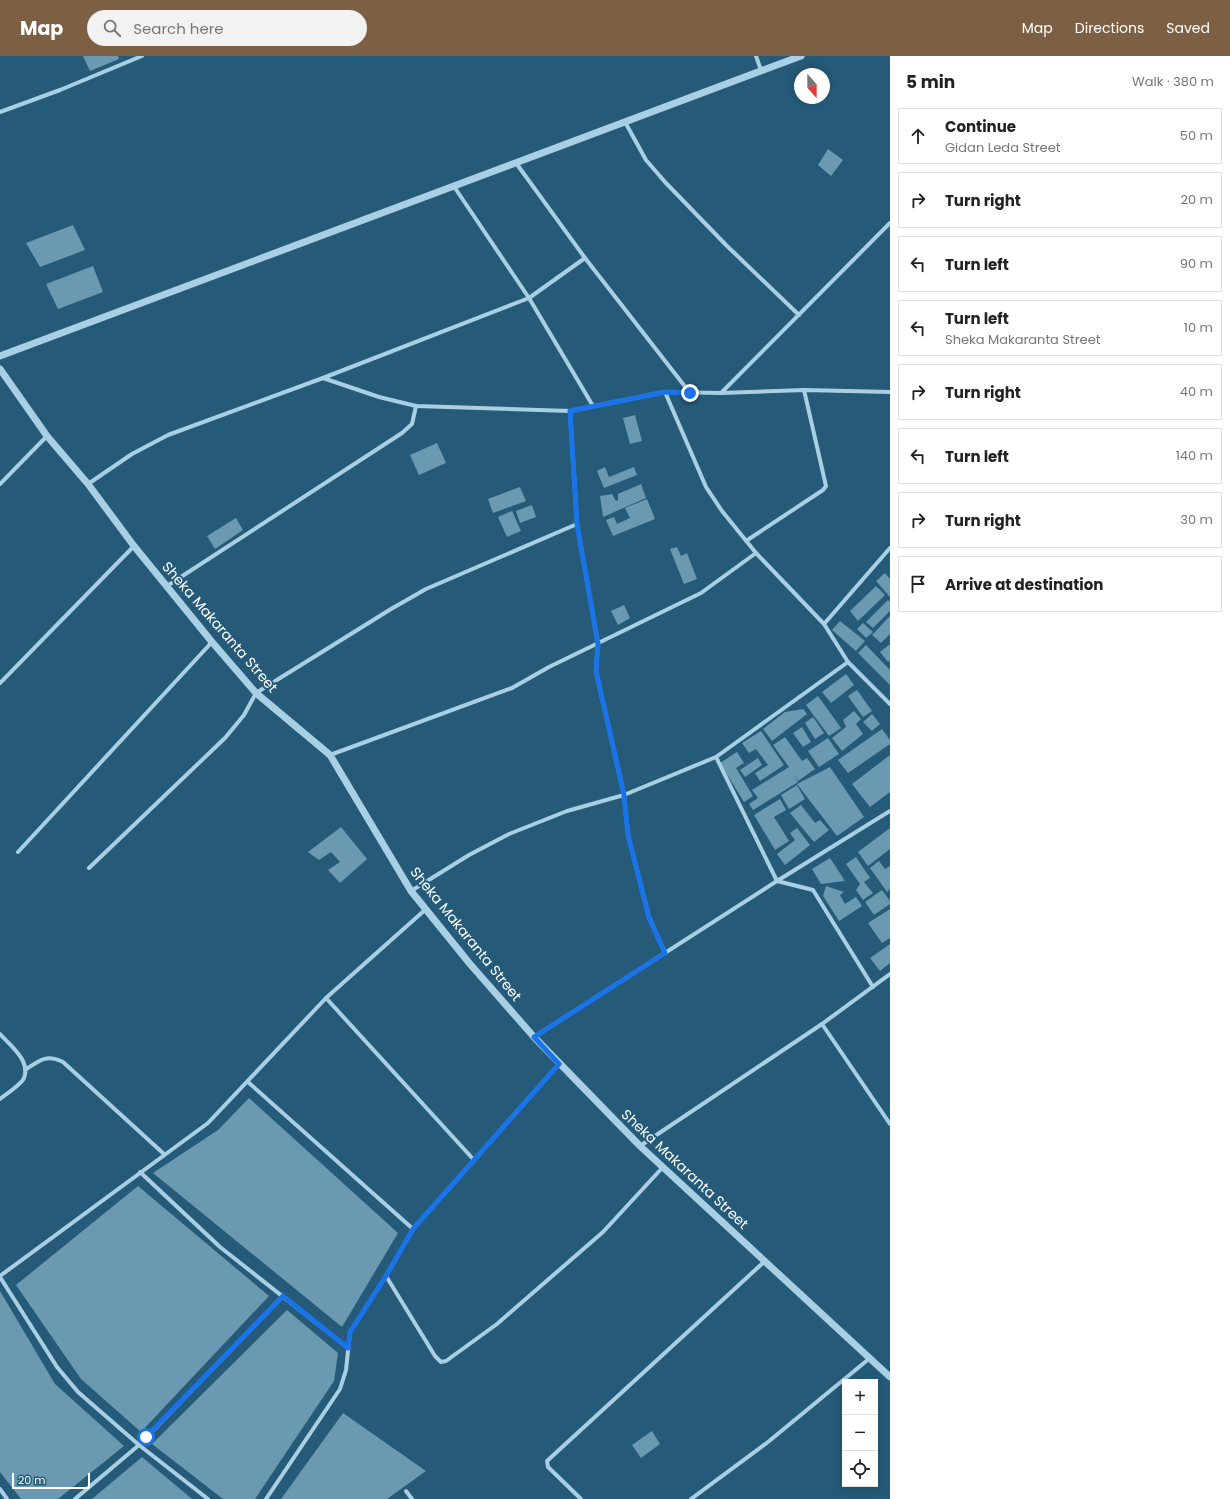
<!DOCTYPE html>
<html lang="en">
<head>
<meta charset="utf-8">
<style>
	:root { --surface:#fff; --page:#f2f2f2; --text:#222; --muted:#767676; --line:#e0e0e0; --accent:#7d6044 }
	body { margin:0; font-family:Poppins,sans-serif; background:var(--page); color:var(--text) }
	.controls { position:absolute; right:12px; bottom:12px; display:grid; overflow:hidden; border-radius:0px; box-shadow:0 2px 10px #0003 }
	.controls button { width:36px; height:36px; display:grid; place-items:center; padding:0; border:0; border-bottom:1px solid var(--line); background:var(--surface); color:var(--text); font:20px sans-serif }
	.compass { position:absolute; left:794px; top:12px; width:36px; height:36px; border-radius:50%; background:var(--surface); box-shadow:0 2px 10px #0003; rotate:159deg }
	.scale { position:absolute; left:12px; bottom:10px; width:78px; box-sizing:border-box; padding-left:4px; border:2px solid #fff; border-top:0; font-size:11px; line-height:14px; white-space:nowrap; color:#fff; -webkit-text-stroke:3px #255b79; paint-order:stroke }
	.stop { position:absolute; width:12px; height:12px; margin:-9px; border:3px solid #1a73e8; border-radius:50%; background:#fff }
	.stop.end { background:#1a73e8; border-color:#fff; box-shadow:0 1px 4px #0008 }
	.list { margin:0; padding:0; list-style:none }
	h2 { display:flex; justify-content:space-between; align-items:center; height:52px; margin:0; padding:0 16px; font-size:17px }
	h2 small { font-size:13px; font-weight:400; color:var(--muted) }
	.list li { display:grid; grid-template-columns:26px 1fr auto; gap:12px; align-items:center; box-sizing:border-box; height:56px; margin:0 8px 8px; padding:0 8px; border:1px solid var(--line); border-radius:0px }
	.list b { display:block; font-size:15px; white-space:nowrap }
	.list p { margin:0; font-size:13px; white-space:nowrap; color:var(--muted) }
	.list em { font-size:13px; font-style:normal; color:var(--muted) }
	.icon { flex:none; width:22px; height:22px; fill:none; stroke:currentColor; stroke-width:2; stroke-linecap:round; stroke-linejoin:round }
	.map { position:relative; flex:none; width:890px; height:1443px; overflow:hidden }
	header { display:flex; align-items:center; gap:24px; box-sizing:border-box; height:56px; padding:0 20px; background:var(--accent); color:#fff }
	header strong { font-size:19px }
	nav { display:flex; gap:22px; margin-inline-start:auto; font-size:14px }
	.search { width:280px; height:36px; background:var(--page); display:flex; align-items:center; gap:10px; box-sizing:border-box; padding:0 14px; border-radius:22px; color:var(--muted); font-size:15px }
	main { display:flex }
	aside { flex:1; background:var(--surface) }
	.map>svg:first-child { display:block }
	.building { fill:#6a99b1 }
	.lines { fill:none; stroke-linecap:round; stroke-linejoin:round }
	.minor { stroke:#a8cfe3; stroke-width:4 }
	.tertiary { stroke:#a8cfe3; stroke-width:7 }
	.route { stroke:#1a73e8; stroke-width:5 }
	.labels { text-anchor:middle; dominant-baseline:central; stroke-width:4; stroke-linejoin:round; paint-order:stroke }
	.street-label { font-size:14px; fill:#fff; stroke:#255b79 }
</style>
</head>
<body>
<header>
<strong>Map</strong>
<div class="search"><svg class="icon" aria-label="search" viewBox="0 0 24 24"><circle cx="10" cy="10" r="6"/><path d="M15 15l6 6"/></svg>Search here</div>
<nav><a>Map</a><a>Directions</a><a>Saved</a></nav>
</header>
<main>
<div class="map">
<svg width="890" height="1443" viewBox="0 0 890 1443">
	<rect width="100%" height="100%" fill="#255b79"/>
	<g class="building">
		<polygon points="83,0 118,0 119,3 90,15"/>
		<polygon points="828,93 843,104 831,120 818,109"/>
		<polygon points="73,169 85,194 40,211 26,187"/>
		<polygon points="93,210 103,236 58,253 46,228"/>
		<polygon points="635,359 642,385 630,388 623,362"/>
		<polygon points="437,387 446,407 419,419 410,399"/>
		<polygon points="605,411 609,421 634,411 637,419 604,432 597,415"/>
		<polygon points="641,428 646,442 603,461 600,440 612,438 616,445 618,444 618,438"/>
		<polygon points="520,431 526,445 493,457 488,443"/>
		<polygon points="647,443 655,463 613,480 606,464 614,461 617,468 630,462 625,452"/>
		<polygon points="532,449 536,461 520,467 516,455"/>
		<polygon points="512,455 521,475 507,481 498,461"/>
		<polygon points="236,462 243,474 215,493 207,480"/>
		<polygon points="677,491 681,500 687,497 697,523 684,528 670,493"/>
		<polygon points="885,517 890,523 890,541 876,525"/>
		<polygon points="876,530 885,539 858,565 850,555"/>
		<polygon points="888,544 890,546 890,555 873,572 866,566"/>
		<polygon points="624,549 630,562 618,569 611,555"/>
		<polygon points="890,560 890,578 881,587 872,579"/>
		<polygon points="840,565 865,585 856,595 832,574"/>
		<polygon points="863,567 873,576 866,582 857,573"/>
		<polygon points="890,588 890,605 888,606 880,596"/>
		<polygon points="866,589 890,614 890,629 858,597"/>
		<polygon points="846,618 854,629 831,647 822,636"/>
		<polygon points="857,634 872,655 863,661 848,640"/>
		<polygon points="818,640 841,672 829,680 806,649"/>
		<polygon points="803,653 807,658 772,685 763,673 785,656"/>
		<polygon points="854,655 861,663 856,668 863,678 842,695 832,682 846,671 843,664"/>
		<polygon points="872,658 880,668 872,675 863,666"/>
		<polygon points="813,661 824,677 815,683 805,667"/>
		<polygon points="802,671 811,686 803,691 793,677"/>
		<polygon points="882,673 890,684 890,688 848,717 838,704"/>
		<polygon points="761,675 784,709 760,725 755,717 768,709 756,693 749,697 742,687"/>
		<polygon points="785,681 802,705 807,702 815,713 798,725 792,716 798,726 753,754 749,748 758,742 752,734 789,711 773,689"/>
		<polygon points="828,682 839,698 819,711 808,695"/>
		<polygon points="737,696 744,707 736,712 753,740 744,746 720,707"/>
		<polygon points="890,699 890,736 870,751 852,728"/>
		<polygon points="758,702 762,709 745,721 740,714"/>
		<polygon points="830,711 864,761 837,780 797,728"/>
		<polygon points="797,729 805,743 789,753 781,739"/>
		<polygon points="780,743 786,754 774,761 789,785 775,794 754,759"/>
		<polygon points="801,749 815,767 820,764 829,774 814,786 790,757"/>
		<polygon points="341,771 367,803 340,827 328,814 340,806 331,796 319,804 308,796"/>
		<polygon points="797,772 810,789 785,809 777,798 795,784 790,777"/>
		<polygon points="890,772 890,793 868,810 858,796"/>
		<polygon points="856,801 870,822 864,826 873,837 863,844 856,834 860,828 846,808"/>
		<polygon points="830,802 845,825 821,828 812,813"/>
		<polygon points="879,805 885,813 890,810 890,833 887,836 870,812"/>
		<polygon points="826,830 844,836 840,839 845,848 856,841 862,850 839,865 823,840"/>
		<polygon points="882,834 890,845 890,848 874,859 865,846"/>
		<polygon points="890,853 890,882 882,887 868,867"/>
		<polygon points="890,888 890,907 880,915 870,902"/>
		<polygon points="249,1042 398,1177 342,1271 153,1117 218,1074"/>
		<polygon points="138,1130 269,1240 141,1376 81,1323 16,1229"/>
		<polygon points="0,1235 55,1328 124,1390 58,1443 21,1443 0,1416"/>
		<polygon points="287,1254 338,1297 334,1325 255,1443 223,1443 152,1388"/>
		<polygon points="343,1357 426,1415 387,1443 281,1443"/>
		<polygon points="652,1375 660,1388 641,1402 632,1389"/>
		<polygon points="142,1401 192,1443 92,1443"/>
	</g>
	<g class="lines">
		<g class="minor">
			<polyline points="756,0 761,14"/>
			<polyline points="0,56 60,34 142,0"/>
			<polyline points="625,66 646,104 665,126 726,189 799,259"/>
			<polyline points="516,107 585,202 690,337"/>
			<polyline points="453,129 529,242 593,350"/>
			<polyline points="323,322 379,341 416,350 570,355 665,336 721,337 804,334 890,336"/>
			<polyline points="665,336 706,431 722,455 756,497 824,568 848,606 890,648"/>
			<polyline points="721,337 890,167"/>
			<polyline points="570,355 577,468 598,588 596,615 624,739 628,779 649,861 665,897"/>
			<polyline points="0,428 47,380"/>
			<polyline points="88,428 132,398 168,379 323,322 529,242 585,202"/>
			<polyline points="746,485 823,434 826,430 804,334"/>
			<polyline points="167,530 402,377 412,368 416,350"/>
			<polyline points="824,568 890,492"/>
			<polyline points="0,627 134,490"/>
			<polyline points="330,699 512,632 549,611 701,537 756,497"/>
			<polyline points="716,701 777,825 813,834 873,931"/>
			<polyline points="18,796 212,586"/>
			<polyline points="89,812 225,682 244,659 256,637 391,553 426,533 577,468"/>
			<polyline points="411,835 469,799 509,778 567,755 624,739 716,701 848,606"/>
			<polyline points="326,942 474,1104"/>
			<polyline points="822,968 890,1068"/>
			<path d="M0,978C10,989 31,1005 24,1022C21,1029 6,1038 0,1043"/>
			<polyline points="534,981 777,825 890,755"/>
			<path d="M25,1014C40,1004 46,998 63,1006L164,1098"/>
			<polyline points="248,1026 413,1173"/>
			<polyline points="640,1090 822,968 890,918"/>
			<polyline points="140,1116 220,1191 348,1292"/>
			<polyline points="0,1220 208,1067 326,942 426,853"/>
			<polyline points="386,1220 435,1300 441,1306 446,1305 497,1268 603,1176 663,1111"/>
			<polyline points="0,1221 57,1311 78,1336 139,1389 208,1443"/>
			<polyline points="0,1433 7,1443"/>
			<polyline points="406,1435 412,1443"/>
			<polyline points="75,1443 139,1389 283,1240"/>
			<polyline points="266,1443 340,1333 346,1314 350,1276 386,1220 413,1173 559,1008"/>
			<polyline points="581,1443 548,1411 547,1405 765,1205"/>
			<polyline points="691,1443 768,1386 870,1302"/>
		</g>
		<g class="tertiary">
			<polyline points="0,300 801,0"/>
			<polyline points="0,313 47,380 88,428 134,490 212,586 256,637 330,699 411,835 470,908 534,981 640,1090 890,1321"/>
		</g>
	</g>
	<g class="lines">
		<polyline class="route" points="146,1381 283,1240 348,1292 350,1276 386,1220 413,1173 559,1008 534,981 665,897 649,862 628,779 624,739 596,615 598,588 577,468 570,355 665,336 690,337"/>
	</g>
	<g class="labels">
		<g class="street-label">
			<text transform="translate(220 571) rotate(49)">Sheka Makaranta Street</text>
			<text transform="translate(466 878) rotate(51)">Sheka Makaranta Street</text>
			<text transform="translate(685 1113) rotate(43)">Sheka Makaranta Street</text>
		</g>
	</g>
</svg>
<div class="controls">
<button>+</button>
<button>−</button>
<button><svg class="icon" aria-label="locate" viewBox="0 0 24 24"><circle cx="12" cy="12" r="6"/><path d="M12 2v4M12 18v4M2 12h4M18 12h4"/></svg></button>
</div>
<svg class="compass" viewBox="-18 -18 36 36"><path d="M0-13l5 13h-10z" fill="#e53935"/><path d="M0 13l5-13h-10z" fill="#767676"/></svg>
<div class="scale">20 m</div>
<div class="stop" style="left:146px;top:1381px"></div>
<div class="stop end" style="left:690px;top:337px"></div>
</div>
<aside>
<h2>5 min<small>Walk · 380 m</small></h2>
<ul class="list">
<li><svg class="icon" aria-label="ahead" viewBox="0 0 24 24"><path d="M12 20V5M6 11l6-6 6 6"/></svg><div><b>Continue</b><p>Gidan Leda Street</p></div><em>50 m</em></li>
<li><svg class="icon" aria-label="right" viewBox="0 0 24 24"><path d="M7 20v-9h11M14 6l5 5-5 5"/></svg><div><b>Turn right</b></div><em>20 m</em></li>
<li><svg class="icon" aria-label="left" viewBox="0 0 24 24"><path d="M17 20v-9H6M10 6l-5 5 5 5"/></svg><div><b>Turn left</b></div><em>90 m</em></li>
<li><svg class="icon" aria-label="left" viewBox="0 0 24 24"><path d="M17 20v-9H6M10 6l-5 5 5 5"/></svg><div><b>Turn left</b><p>Sheka Makaranta Street</p></div><em>10 m</em></li>
<li><svg class="icon" aria-label="right" viewBox="0 0 24 24"><path d="M7 20v-9h11M14 6l5 5-5 5"/></svg><div><b>Turn right</b></div><em>40 m</em></li>
<li><svg class="icon" aria-label="left" viewBox="0 0 24 24"><path d="M17 20v-9H6M10 6l-5 5 5 5"/></svg><div><b>Turn left</b></div><em>140 m</em></li>
<li><svg class="icon" aria-label="right" viewBox="0 0 24 24"><path d="M7 20v-9h11M14 6l5 5-5 5"/></svg><div><b>Turn right</b></div><em>30 m</em></li>
<li><svg class="icon" aria-label="arrive" viewBox="0 0 24 24"><path d="M6 21V4h12l-3 4 3 4H6"/></svg><div><b>Arrive at destination</b></div></li>
</ul>
</aside>
</main>
</body>
</html>
